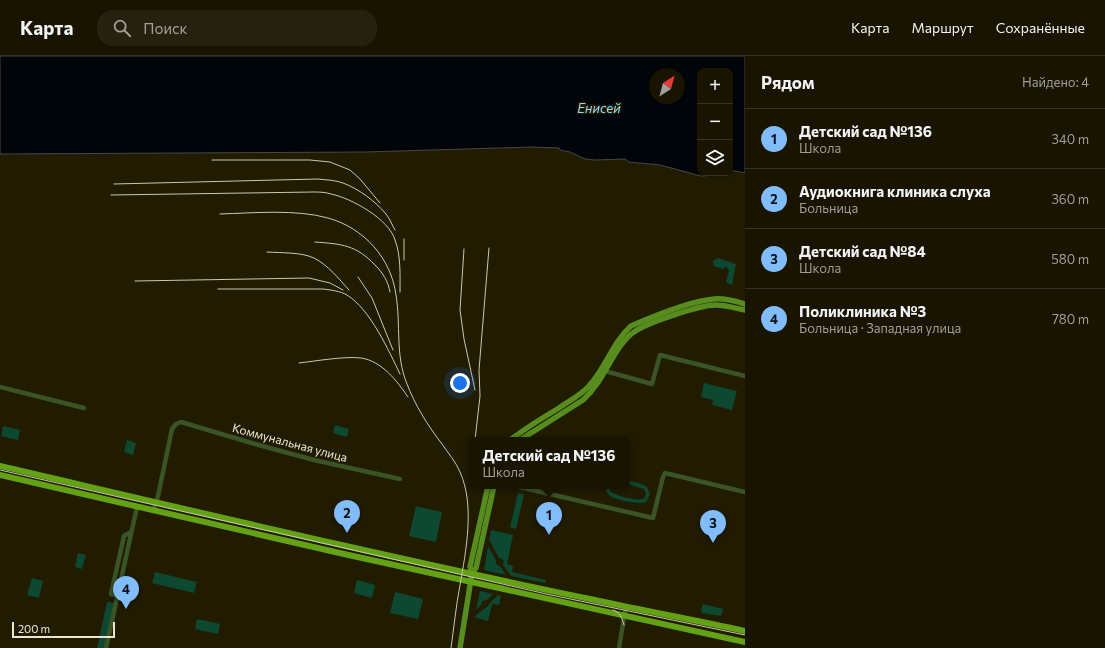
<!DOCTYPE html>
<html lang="ru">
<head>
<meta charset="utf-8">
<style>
	:root { --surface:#191400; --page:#26210f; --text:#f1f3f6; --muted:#9f9e99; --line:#373322; --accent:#81bdfa }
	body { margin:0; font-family:Commissioner,sans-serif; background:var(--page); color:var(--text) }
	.controls { position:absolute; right:12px; top:12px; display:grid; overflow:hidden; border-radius:8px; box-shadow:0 1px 3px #0004 }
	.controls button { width:36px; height:36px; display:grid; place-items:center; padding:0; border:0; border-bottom:1px solid var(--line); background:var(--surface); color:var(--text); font:20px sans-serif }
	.compass { position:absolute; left:649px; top:12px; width:36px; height:36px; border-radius:50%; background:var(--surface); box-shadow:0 1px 3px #0004; rotate:36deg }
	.scale { position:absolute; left:12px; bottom:10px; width:103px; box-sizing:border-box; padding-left:4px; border:2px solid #e9e6d5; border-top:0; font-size:11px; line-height:14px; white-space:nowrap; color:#e9e6d5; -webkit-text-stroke:3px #211b00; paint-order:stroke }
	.you { position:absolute; left:460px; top:327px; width:14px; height:14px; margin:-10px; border:3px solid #fff; border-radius:50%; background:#1a73e8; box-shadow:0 0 0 6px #1a73e833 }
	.badge { display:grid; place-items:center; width:26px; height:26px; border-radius:50%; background:var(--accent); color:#111; font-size:13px; font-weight:700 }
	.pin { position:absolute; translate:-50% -33px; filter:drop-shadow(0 1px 2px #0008) }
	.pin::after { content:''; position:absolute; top:21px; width:14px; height:12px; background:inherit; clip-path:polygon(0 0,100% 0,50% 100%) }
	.popup { position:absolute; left:468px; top:381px; width:162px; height:52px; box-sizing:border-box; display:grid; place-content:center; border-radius:8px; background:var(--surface); filter:drop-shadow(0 1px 3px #0005); font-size:13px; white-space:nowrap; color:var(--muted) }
	.popup b { font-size:15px; color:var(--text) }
	.popup::after { content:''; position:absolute; left:50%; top:100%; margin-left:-8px; border:8px solid transparent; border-top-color:var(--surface) }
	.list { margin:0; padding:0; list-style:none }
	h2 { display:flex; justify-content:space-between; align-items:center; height:52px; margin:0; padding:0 16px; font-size:17px }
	h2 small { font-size:13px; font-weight:400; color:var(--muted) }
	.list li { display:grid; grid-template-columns:26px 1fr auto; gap:12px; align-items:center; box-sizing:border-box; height:60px; padding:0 16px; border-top:1px solid var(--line) }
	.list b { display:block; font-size:15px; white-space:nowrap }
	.list p { margin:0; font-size:13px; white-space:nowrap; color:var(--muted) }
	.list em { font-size:13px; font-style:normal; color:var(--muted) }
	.icon { flex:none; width:22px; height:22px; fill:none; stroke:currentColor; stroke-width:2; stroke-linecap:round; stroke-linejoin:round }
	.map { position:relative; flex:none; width:745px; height:592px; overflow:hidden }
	header { display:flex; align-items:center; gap:24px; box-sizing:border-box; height:56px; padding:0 20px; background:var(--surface); border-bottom:1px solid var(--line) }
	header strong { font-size:19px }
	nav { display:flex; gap:22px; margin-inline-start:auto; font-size:14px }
	.search { width:280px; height:36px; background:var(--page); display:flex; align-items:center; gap:10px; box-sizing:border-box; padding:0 14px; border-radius:16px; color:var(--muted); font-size:15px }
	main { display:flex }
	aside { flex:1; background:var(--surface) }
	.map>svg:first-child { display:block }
	.green { fill:#0d4830 }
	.water { fill:#00050a; stroke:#464847; fill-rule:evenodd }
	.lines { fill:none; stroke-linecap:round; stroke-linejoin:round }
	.minor { stroke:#3a5425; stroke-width:4.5 }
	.major { stroke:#578c1e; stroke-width:5.5 }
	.highway { stroke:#63a214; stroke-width:6 }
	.tram { stroke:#cac7b4; stroke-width:1 }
	.rail { stroke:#cac7b4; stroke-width:1 }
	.labels { text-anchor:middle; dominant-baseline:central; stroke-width:3; stroke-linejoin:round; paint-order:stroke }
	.street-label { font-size:12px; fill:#e9e6d5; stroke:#211b00 }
	.water-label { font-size:13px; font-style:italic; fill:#92d9fd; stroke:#211b00 }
</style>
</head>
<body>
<header>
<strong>Карта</strong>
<div class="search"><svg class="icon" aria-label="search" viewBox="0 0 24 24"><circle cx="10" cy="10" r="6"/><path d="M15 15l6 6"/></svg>Поиск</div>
<nav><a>Карта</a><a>Маршрут</a><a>Сохранённые</a></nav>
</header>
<main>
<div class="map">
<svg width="745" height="592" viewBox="0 0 745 592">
	<rect width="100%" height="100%" fill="#211b00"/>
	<g class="green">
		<polygon points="718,202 736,208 732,229 726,226 729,215 726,210 723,213 714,210 713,205"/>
		<polygon points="704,327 737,335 732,354 712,349 713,344 701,341"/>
		<polygon points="335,369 349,373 347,381 333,377"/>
		<polygon points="3,370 20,374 18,384 1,380"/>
		<polygon points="127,384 136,387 133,399 124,396"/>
		<path d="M627,424L642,428L647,431L650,438L646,446C639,449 614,444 609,439C606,436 606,433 606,430H610V435C615,440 637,445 644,443L646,438L644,433L627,428Z"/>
		<polygon points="518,437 524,438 516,473 510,471"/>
		<polygon points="416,450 442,456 436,486 409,480"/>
		<polygon points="491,474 513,479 507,508 513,510 512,516 546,524 545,527 511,520 503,509 504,504 499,502 489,484"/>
		<polygon points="488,490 496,504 496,508 500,510 506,519 484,514"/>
		<polygon points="78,497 86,499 82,513 75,511"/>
		<polygon points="155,516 197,526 194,537 152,527"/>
		<polygon points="32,522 43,525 39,542 27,539"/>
		<polygon points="357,524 375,529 372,542 354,537"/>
		<polygon points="480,535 493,538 487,544 482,545 481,549 476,554"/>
		<polygon points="395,536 423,543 418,563 390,557"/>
		<polygon points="498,539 501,540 499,549 492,548 488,565 474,561 485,552 488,550 490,547"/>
		<polygon points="107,546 115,547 104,592 97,592"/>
		<polygon points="703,548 723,553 721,560 702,557 701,554"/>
		<polygon points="197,563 220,568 218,578 195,573"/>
	</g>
	<path class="water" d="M0,0H745V117L730,114V15H700V117H710L706,120H701L660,109L629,106L625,103L595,104L585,103L570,96L560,94L559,92L532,91L366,96L0,98ZM655,18H679V42H655Z"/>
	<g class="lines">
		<g class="minor">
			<polyline points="605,315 652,328 660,299 745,320"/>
			<polyline points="0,331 84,352"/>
			<polyline points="515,430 653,462 663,421 665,417 745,436"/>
			<polyline points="153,455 158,440 172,373 176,368 181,366 255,388 314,404 400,423"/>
			<polyline points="118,540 111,538 124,480 131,476"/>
			<polyline points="106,592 137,451"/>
			<polyline points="619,592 626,550"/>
		</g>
		<g class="major">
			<path d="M510,384C526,372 542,362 559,352C569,345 581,339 589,330C606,312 612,287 631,270C654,260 690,245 714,243C724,242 735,245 745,248"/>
			<path d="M520,384L583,344C600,329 608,307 621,289C625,284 629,279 634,276C646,267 700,249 715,249C725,249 735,252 745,254"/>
			<polyline points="472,517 470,511 488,430"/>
			<polyline points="460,592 472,517 476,512 494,430"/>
		</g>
		<g class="highway">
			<path d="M0,410C198,456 396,503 595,544C645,555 695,564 745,575"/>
			<polyline points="0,419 344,498 745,586"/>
		</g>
		<g class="tram">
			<polyline points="0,414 551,539 745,579"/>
			<path d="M613,554C620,556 622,562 624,569"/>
		</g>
		<g class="rail">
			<polyline points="212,104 310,104 330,106 350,114 360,123 380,147"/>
			<path d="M114,128L318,123C326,124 335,124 343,127C359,133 375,145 386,158C390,163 392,169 395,174"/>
			<path d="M111,139L313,136C319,136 325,136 331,138C351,142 389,163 395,184C401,200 400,219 400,236"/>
			<path d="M220,158C253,157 296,153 328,162C364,172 391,202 396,239C401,269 395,299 407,328C415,349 428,370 442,388C448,397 456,406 460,416C475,449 466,495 460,529C456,550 454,571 451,592"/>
			<polyline points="404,183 404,204"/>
			<path d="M315,186C342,188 356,189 375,209C383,217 388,225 390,236"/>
			<polyline points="464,193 460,254 464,283 475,334"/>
			<path d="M267,196C281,197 301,196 314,202C328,209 339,223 349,234"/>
			<polyline points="358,221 372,242 393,294"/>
			<polyline points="135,225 309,222 330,227 343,234"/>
			<path d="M218,233H323C331,234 340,235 347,239C370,253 389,295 400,318"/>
			<path d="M299,307C316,305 345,300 361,302C382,305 397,325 408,341"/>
			<polyline points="475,384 480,340 479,314 489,192"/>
		</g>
	</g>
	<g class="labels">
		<g class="street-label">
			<text transform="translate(290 386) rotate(15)">Коммунальная улица</text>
		</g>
		<g class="water-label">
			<text x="599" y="52">Енисей</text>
		</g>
	</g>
</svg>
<div class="controls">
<button>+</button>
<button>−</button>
<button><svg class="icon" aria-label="layers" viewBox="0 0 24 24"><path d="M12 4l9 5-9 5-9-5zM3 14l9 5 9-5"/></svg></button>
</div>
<svg class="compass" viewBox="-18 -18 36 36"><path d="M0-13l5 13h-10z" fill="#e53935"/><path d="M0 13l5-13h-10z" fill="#9f9e99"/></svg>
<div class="scale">200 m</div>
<div class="you"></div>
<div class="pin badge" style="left:549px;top:479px">1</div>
<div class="popup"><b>Детский сад №136</b>Школа</div>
<div class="pin badge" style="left:347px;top:477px">2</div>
<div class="pin badge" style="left:713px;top:487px">3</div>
<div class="pin badge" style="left:126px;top:553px">4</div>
</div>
<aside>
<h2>Рядом<small>Найдено: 4</small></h2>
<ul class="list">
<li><span class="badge">1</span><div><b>Детский сад №136</b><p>Школа</p></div><em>340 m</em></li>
<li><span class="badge">2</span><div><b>Аудиокнига клиника слуха</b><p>Больница</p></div><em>360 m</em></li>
<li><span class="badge">3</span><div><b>Детский сад №84</b><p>Школа</p></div><em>580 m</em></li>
<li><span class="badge">4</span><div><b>Поликлиника №3</b><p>Больница · Западная улица</p></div><em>780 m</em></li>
</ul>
</aside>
</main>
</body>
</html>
